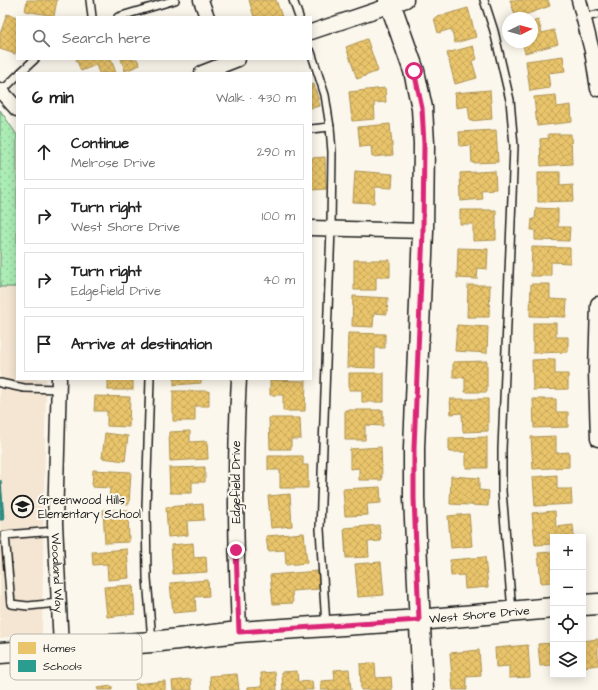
<!DOCTYPE html>
<html lang="en">
<head>
<meta charset="utf-8">
<style>
	:root { --surface:#fff; --page:#f6f6f6; --text:#222; --muted:#767676; --line:#e0e0e0 }
	body { margin:0; font-family:"Architects Daughter",sans-serif; background:var(--page); color:var(--text) }
	.controls { position:absolute; right:12px; bottom:12px; display:grid; overflow:hidden; border-radius:0px; box-shadow:0 2px 10px #0003 }
	.controls button { width:36px; height:36px; display:grid; place-items:center; padding:0; border:0; border-bottom:1px solid var(--line); background:var(--surface); color:var(--text); font:20px sans-serif }
	.compass { position:absolute; left:502px; top:12px; width:36px; height:36px; border-radius:50%; background:var(--surface); box-shadow:0 2px 10px #0003; rotate:85deg }
	.stop { position:absolute; width:12px; height:12px; margin:-9px; border:3px solid #db2777; border-radius:50%; background:#fff }
	.stop.end { background:#db2777; border-color:#fff; box-shadow:0 1px 4px #0008 }
	.list { margin:0; padding:0; list-style:none }
	h2 { display:flex; justify-content:space-between; align-items:center; height:52px; margin:0; padding:0 16px; font-size:17px }
	h2 small { font-size:13px; font-weight:400; color:var(--muted) }
	.list li { display:grid; grid-template-columns:26px 1fr auto; gap:12px; align-items:center; box-sizing:border-box; height:56px; margin:0 8px 8px; padding:0 8px; border:1px solid var(--line); border-radius:0px }
	.list b { display:block; font-size:15px; white-space:nowrap }
	.list p { margin:0; font-size:13px; white-space:nowrap; color:var(--muted) }
	.list em { font-size:13px; font-style:normal; color:var(--muted) }
	.icon { flex:none; width:22px; height:22px; fill:none; stroke:currentColor; stroke-width:2; stroke-linecap:round; stroke-linejoin:round }
	.map { position:relative; flex:none; width:598px; height:690px; overflow:hidden }
	.search { position:absolute; background:var(--surface); box-shadow:0 2px 10px #0003; left:16px; top:16px; width:296px; height:44px; display:flex; align-items:center; gap:10px; box-sizing:border-box; padding:0 14px; border-radius:0px; color:var(--muted); font-size:15px }
	.panel { position:absolute; background:var(--surface); box-shadow:0 2px 10px #0003; left:16px; top:72px; width:296px; height:308px; border-radius:0px }
	.map>svg:first-child { display:block }
	.built { fill:#f5e6d3 }
	.park { fill:url(#park-dots); stroke:#648469 }
	.homes { fill:url(#homes-cross-hatch); stroke:#ac9253 }
	.schools { fill:url(#schools-cross-hatch); stroke:#26766c }
	.lines { fill:none; stroke-linecap:round; stroke-linejoin:round }
	.lane-casing { stroke:#1c1c1c; stroke-width:10 }
	.street-casing { stroke:#1c1c1c; stroke-width:17 }
	.secondary-casing { stroke:#1c1c1c; stroke-width:23 }
	.lane { stroke:#fbf7ec; stroke-width:7 }
	.street { stroke:#fbf7ec; stroke-width:14 }
	.secondary { stroke:#fbf7ec; stroke-width:20 }
	.route { stroke:#db2777; stroke-width:5 }
	.labels { text-anchor:middle; dominant-baseline:central; stroke-width:4; stroke-linejoin:round; paint-order:stroke }
	.street-label { font-size:12px; fill:#1c1c1c; stroke:#fbf7ec }
	.poi-label { font-size:12px; fill:#1c1c1c; stroke:#fbf7ec; text-anchor:start }
	.key { fill:#fbf7ec; stroke:#b8b5ae; stroke-width:1 }
	.key-label { font-size:11px; fill:#1c1c1c }
</style>
</head>
<body>
<div class="map">
<svg width="598" height="690" viewBox="0 0 598 690">
	<defs>
		<pattern id="park-dots" width="8" height="8" patternUnits="userSpaceOnUse"><rect width="8" height="8" fill="#acedb6"/><path d="M2 2h.1M6 6h.1" fill="none" stroke="#93cb9c" stroke-width="1.8" stroke-linecap="round"/></pattern>
		<pattern id="homes-cross-hatch" width="8" height="8" patternUnits="userSpaceOnUse"><rect width="8" height="8" fill="#e9c46a"/><path d="M0 0l8 8M0 8l8-8" fill="none" stroke="#c7a85b"/></pattern>
		<pattern id="schools-cross-hatch" width="8" height="8" patternUnits="userSpaceOnUse"><rect width="8" height="8" fill="#2a9d8f"/><path d="M0 0l8 8M0 8l8-8" fill="none" stroke="#237f74"/></pattern>
	</defs>
	<rect width="100%" height="100%" fill="#fbf7ec"/>
	<filter id="ink" filterUnits="userSpaceOnUse"><feTurbulence type="fractalNoise" baseFrequency=".025" numOctaves="2"/><feDisplacementMap in="SourceGraphic" scale="8" xChannelSelector="R" yChannelSelector="G"/><feConvolveMatrix kernelMatrix="1 2 1 2 8 2 1 2 1" color-interpolation-filters="sRGB"/></filter>
	<g filter="url(#ink)">
		<polygon class="built" points="0,287 17,287 17,379 46,379 42,634 0,638"/>
		<polygon class="park" points="0,110 17,135 17,287 0,287"/>
		<g class="homes">
			<polygon points="27,0 57,0 54,16 25,11"/>
			<polygon points="249,0 276,0 282,17 254,17"/>
			<polygon points="510,0 548,0 550,6 516,18"/>
			<polygon points="468,8 476,37 455,43 451,29 438,33 434,18"/>
			<polygon points="7,14 17,17 17,49 15,54 0,49 0,34"/>
			<polygon points="538,20 542,33 554,30 558,44 525,53 522,42 532,42 532,22"/>
			<polygon points="367,39 378,71 357,79 346,47"/>
			<polygon points="473,46 477,59 472,61 477,78 455,84 447,53"/>
			<polygon points="563,56 565,71 548,73 550,88 530,91 526,61"/>
			<polygon points="76,59 111,59 116,73 99,73 96,65 81,71"/>
			<polygon points="121,59 137,59 140,65 125,71"/>
			<polygon points="314,84 320,106 311,108 311,85"/>
			<polygon points="385,88 386,102 374,103 375,119 352,121 349,92"/>
			<polygon points="490,90 492,119 470,121 468,106 456,108 455,93"/>
			<polygon points="556,95 557,107 571,105 572,122 537,126 534,97"/>
			<polygon points="390,124 393,155 372,157 371,146 360,147 358,127"/>
			<polygon points="496,130 498,162 472,163 471,145 460,146 459,132"/>
			<polygon points="548,134 571,134 572,164 541,166 540,139 549,138"/>
			<polygon points="325,157 326,189 311,190 311,158"/>
			<polygon points="355,171 393,174 392,188 375,187 374,203 353,202"/>
			<polygon points="495,171 496,189 481,190 482,199 461,201 460,173"/>
			<polygon points="538,172 560,172 560,186 573,185 574,201 538,202"/>
			<polygon points="536,208 558,209 558,227 570,227 569,241 535,240 535,230 531,230 532,219 535,219"/>
			<polygon points="460,210 496,210 496,240 473,241 473,224 460,224"/>
			<polygon points="532,247 570,248 570,263 551,262 551,276 531,276"/>
			<polygon points="458,248 488,249 487,269 478,268 477,279 457,278"/>
			<polygon points="354,260 390,260 390,277 376,277 376,290 354,290"/>
			<polygon points="531,284 550,284 550,299 567,300 566,317 530,316"/>
			<polygon points="468,285 490,285 489,317 467,317"/>
			<polygon points="353,296 388,298 387,314 374,313 373,327 352,326"/>
			<polygon points="533,323 556,323 556,337 568,337 568,352 533,353"/>
			<polygon points="457,325 488,327 487,353 455,351"/>
			<polygon points="348,333 385,334 385,348 375,348 375,368 347,367"/>
			<polygon points="555,359 555,374 568,374 568,389 533,390 532,360"/>
			<polygon points="487,361 487,392 465,392 465,377 453,377 453,362"/>
			<polygon points="349,373 384,373 384,402 362,402 362,390 349,390"/>
			<rect x="108" y="379" width="25" height="11"/>
			<polygon points="174,379 201,379 201,383 174,385"/>
			<polygon points="270,380 306,381 305,411 283,411 283,395 270,395"/>
			<polygon points="173,391 209,391 209,406 195,406 195,421 173,421"/>
			<polygon points="95,396 130,397 129,427 107,426 107,411 94,411"/>
			<polygon points="450,399 488,399 488,431 463,432 462,413 451,414"/>
			<polygon points="533,399 556,399 556,412 568,412 568,427 534,428"/>
			<polygon points="345,410 383,410 383,426 365,425 365,440 345,440"/>
			<polygon points="269,418 300,418 301,439 291,439 291,449 270,449"/>
			<polygon points="190,431 190,442 207,441 208,459 170,461 169,432"/>
			<polygon points="105,433 128,436 125,461 102,458"/>
			<polygon points="556,436 556,453 569,452 569,467 533,469 531,437"/>
			<polygon points="487,437 487,468 466,468 466,452 449,452 449,438"/>
			<polygon points="381,447 382,480 359,480 359,468 350,469 350,449"/>
			<polygon points="268,456 303,456 303,465 308,465 308,488 280,488 280,470 268,470"/>
			<polygon points="205,467 205,482 192,482 192,493 170,493 169,468"/>
			<polygon points="93,470 131,472 129,504 109,503 110,488 92,487"/>
			<polygon points="557,475 557,489 571,489 572,504 535,506 533,477"/>
			<polygon points="451,476 479,478 479,490 489,491 488,506 450,504"/>
			<polygon points="380,487 381,503 367,504 368,515 345,516 343,489"/>
			<polygon points="290,494 292,526 271,528 268,496"/>
			<polygon points="203,504 204,520 187,521 188,535 168,537 166,507"/>
			<polygon points="103,510 128,510 129,542 105,543"/>
			<polygon points="555,511 556,527 573,525 574,537 553,537 553,544 535,545 532,513"/>
			<polygon points="469,514 472,546 451,548 448,516"/>
			<polygon points="379,525 381,541 368,542 369,557 346,558 344,528"/>
			<polygon points="304,533 307,563 286,565 285,550 268,551 266,536"/>
			<polygon points="193,543 194,558 206,557 207,572 173,574 171,545"/>
			<polygon points="127,549 129,578 108,580 107,564 93,565 92,552"/>
			<polygon points="553,552 553,582 541,583 538,553"/>
			<polygon points="485,557 488,587 465,589 464,575 451,576 450,560"/>
			<polygon points="381,562 384,595 358,597 355,564"/>
			<polygon points="318,571 319,589 292,591 293,603 273,604 270,575"/>
			<polygon points="208,580 209,596 195,597 196,611 173,613 170,583"/>
			<polygon points="133,585 135,614 107,617 104,587"/>
			<polygon points="598,639 598,665 583,667 583,641"/>
			<polygon points="553,643 553,665 540,666 538,644"/>
			<polygon points="528,645 530,677 509,678 509,666 496,667 495,648"/>
			<polygon points="479,650 481,676 466,677 467,690 453,690 450,653"/>
			<polygon points="375,663 376,678 391,677 392,690 361,690 360,664"/>
			<polygon points="349,669 351,690 321,690 321,681 335,680 334,670"/>
			<polygon points="297,671 298,682 312,681 313,690 283,690 282,672"/>
			<polygon points="275,672 277,690 248,690 248,687 262,686 261,673"/>
			<polygon points="237,674 239,690 211,690 210,676"/>
			<polygon points="191,679 192,690 173,690 172,681"/>
			<polygon points="165,681 165,690 136,690 135,684"/>
			<polygon points="112,686 112,690 98,690 97,688"/>
		</g>
		<polygon class="schools" points="1,480 4,520 0,520 0,481"/>
		<g class="lines">
			<defs>
				<g id="lane">
					<polyline points="90,0 92,17"/>
					<polyline points="293,0 299,17"/>
					<polyline points="484,0 494,31 510,100 514,146 502,450 502,491 512,611"/>
					<polyline points="118,17 175,0"/>
					<polyline points="584,18 598,14"/>
					<polyline points="311,52 325,95 330,127 332,152 331,228 320,529 326,626"/>
					<polyline points="20,73 35,59"/>
					<polyline points="2,91 17,76"/>
					<polyline points="311,129 330,127"/>
					<polyline points="150,379 146,508 147,578 152,641"/>
					<polyline points="0,383 24,388 59,389"/>
					<polyline points="55,531 5,535 11,604 28,606 58,603"/>
				</g>
				<g id="street">
					<polyline points="201,0 207,17"/>
					<polyline points="579,0 592,51 598,89"/>
					<polyline points="311,32 406,0"/>
					<polyline points="202,73 238,59"/>
					<polyline points="0,90 17,109"/>
					<polyline points="311,228 423,231"/>
					<polyline points="598,304 596,372 598,439"/>
					<path id="s1" d="M59,379L55,523L61,647"/>
					<path d="M239,379C234,463 236,548 239,632"/>
				</g>
				<g id="secondary">
					<polyline points="389,0 414,71 422,108 424,144 423,231 414,448 414,498 423,690"/>
					<polyline points="583,605 598,604"/>
					<path id="s2" d="M0,653L152,642L239,632L419,620L553,608"/>
				</g>
			</defs>
			<use href="#lane" class="lane-casing"/>
			<use href="#street" class="street-casing"/>
			<use href="#secondary" class="secondary-casing"/>
			<use href="#lane" class="lane"/>
			<use href="#street" class="street"/>
			<use href="#secondary" class="secondary"/>
		</g>
	</g>
	<g class="lines" filter="url(#ink)">
		<polyline class="route" points="236,550 239,632 419,620 414,498 414,448 423,231 424,144 422,108 414,71"/>
	</g>
	<defs>
		<symbol id="school-ring" viewBox="-11 -11 22 22"><circle r="9.5" fill="#fbf7ec" stroke="#1c1c1c" stroke-width="1.5"/><path d="M0-5L7-2L0 1L-7-2ZM-4 1L0 2.5L4 1V4Q0 6-4 4Z" fill="#1c1c1c"/></symbol>
	</defs>
	<g fill-rule="evenodd">
		<use href="#school-ring" x="10" y="494" width="25" height="25"/>
	</g>
	<g class="labels">
		<g class="street-label">
			<text transform="translate(236 482) rotate(-90)">Edgefield Drive</text>
			<text stroke="none"><textPath href="#s1" startOffset="194">Woodland Way</textPath></text>
			<text stroke="none"><textPath href="#s2" startOffset="481">West Shore Drive</textPath></text>
		</g>
		<g class="poi-label">
			<text x="38" y="500">Greenwood Hills<tspan x="38" dy="14">Elementary School</tspan></text>
		</g>
	</g>
	<rect x="10" y="634" width="132" height="46" rx="6" class="key"/>
	<rect x="18" y="642" width="18" height="12" fill="#e9c46a"/>
	<rect x="18" y="660" width="18" height="12" fill="#2a9d8f"/>
	<g class="key-label">
		<text x="43" y="652">Homes</text>
		<text x="43" y="670">Schools</text>
	</g>
</svg>
<div class="controls">
<button>+</button>
<button>−</button>
<button><svg class="icon" aria-label="locate" viewBox="0 0 24 24"><circle cx="12" cy="12" r="6"/><path d="M12 2v4M12 18v4M2 12h4M18 12h4"/></svg></button>
<button><svg class="icon" aria-label="layers" viewBox="0 0 24 24"><path d="M12 4l9 5-9 5-9-5zM3 14l9 5 9-5"/></svg></button>
</div>
<svg class="compass" viewBox="-18 -18 36 36"><path d="M0-13l5 13h-10z" fill="#e53935"/><path d="M0 13l5-13h-10z" fill="#767676"/></svg>
<div class="stop" style="left:414px;top:71px"></div>
<div class="stop end" style="left:236px;top:550px"></div>
<div class="search"><svg class="icon" aria-label="search" viewBox="0 0 24 24"><circle cx="10" cy="10" r="6"/><path d="M15 15l6 6"/></svg>Search here</div>
<section class="panel">
<h2>6 min<small>Walk · 430 m</small></h2>
<ul class="list">
<li><svg class="icon" aria-label="ahead" viewBox="0 0 24 24"><path d="M12 20V5M6 11l6-6 6 6"/></svg><div><b>Continue</b><p>Melrose Drive</p></div><em>290 m</em></li>
<li><svg class="icon" aria-label="right" viewBox="0 0 24 24"><path d="M7 20v-9h11M14 6l5 5-5 5"/></svg><div><b>Turn right</b><p>West Shore Drive</p></div><em>100 m</em></li>
<li><svg class="icon" aria-label="right" viewBox="0 0 24 24"><path d="M7 20v-9h11M14 6l5 5-5 5"/></svg><div><b>Turn right</b><p>Edgefield Drive</p></div><em>40 m</em></li>
<li><svg class="icon" aria-label="arrive" viewBox="0 0 24 24"><path d="M6 21V4h12l-3 4 3 4H6"/></svg><div><b>Arrive at destination</b></div></li>
</ul>
</section>
</div>
</body>
</html>
